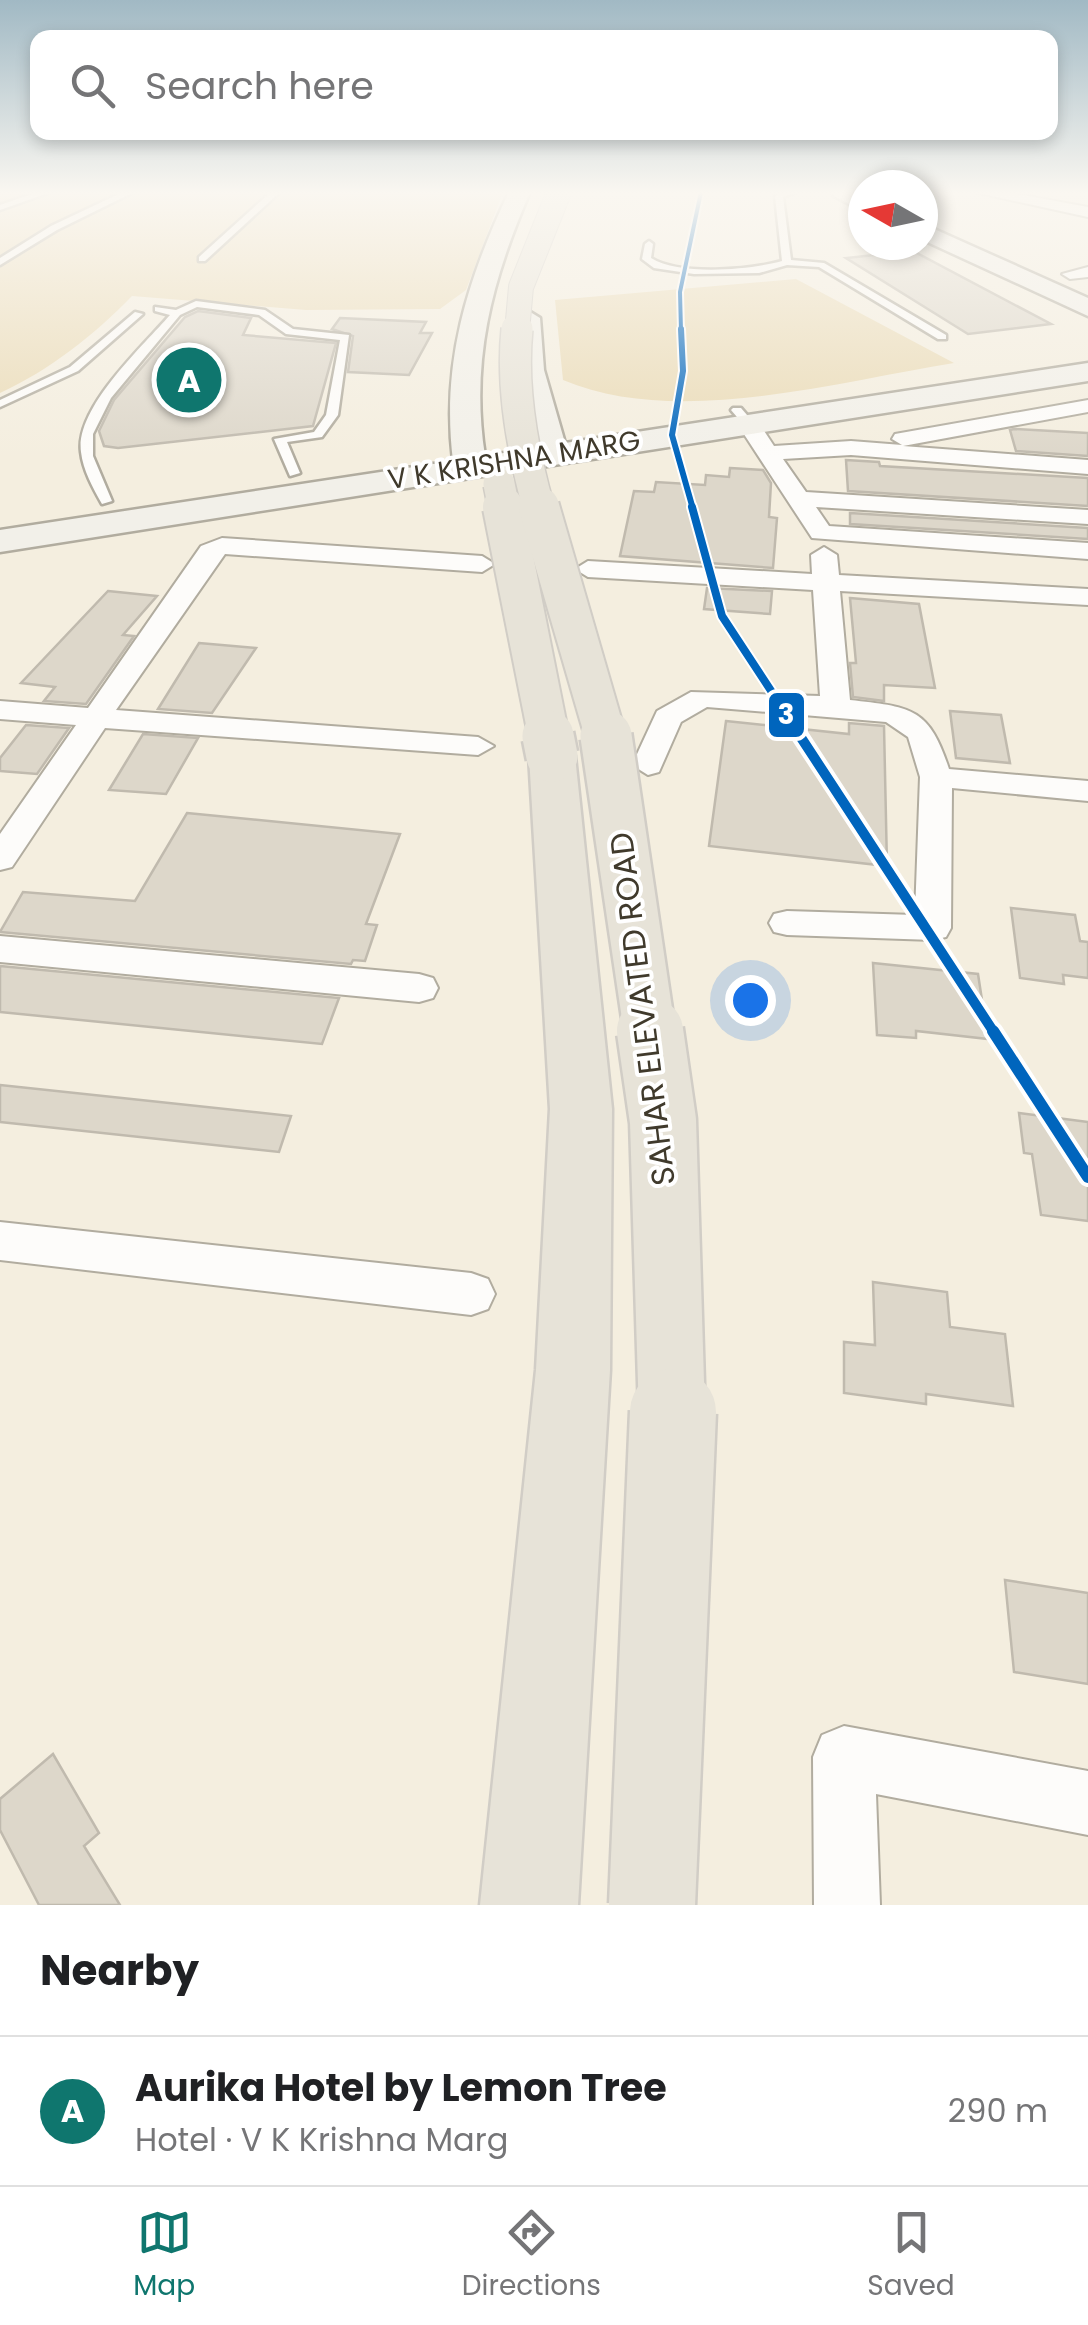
<!DOCTYPE html>
<html lang="en">
<head>
<meta charset="utf-8">
<style>
	:root { --surface:#fff; --page:#f6f6f6; --text:#202124; --muted:#757577; --line:#e0e0e0; --accent:#0f766e }
	body { margin:0; font-family:Poppins,sans-serif; background:var(--page); color:var(--text) }
	.compass { position:absolute; left:848px; top:170px; width:90px; height:90px; border-radius:50%; background:var(--surface); box-shadow:0 5px 15px #0003; rotate:279deg }
	.you { position:absolute; left:750px; top:1000px; width:35px; height:35px; margin:-25px; border:8px solid #fff; border-radius:50%; background:#1a73e8; box-shadow:0 0 0 15px #1a73e833 }
	.badge { display:grid; place-items:center; width:65px; height:65px; border-radius:50%; background:var(--accent); color:#fff; font-size:32px; font-weight:700 }
	.pin { position:absolute; translate:-50% -50%; border:5px solid #fff; box-shadow:0 2px 10px #0006 }
	.list { margin:0; padding:0; list-style:none }
	h2 { display:flex; justify-content:space-between; align-items:center; height:130px; margin:0; padding:0 40px; font-size:42px }
	h2 small { font-size:32px; font-weight:400; color:var(--muted) }
	.list li { display:grid; grid-template-columns:65px 1fr auto; gap:30px; align-items:center; box-sizing:border-box; height:150px; padding:0 40px; border-top:2px solid var(--line) }
	.list b { display:block; font-size:38px; white-space:nowrap }
	.list p { margin:0; font-size:32px; white-space:nowrap; color:var(--muted) }
	.list em { font-size:32px; font-style:normal; color:var(--muted) }
	.icon { flex:none; width:55px; height:55px; fill:none; stroke:currentColor; stroke-width:2; stroke-linecap:round; stroke-linejoin:round }
	.map { position:relative; flex:none; width:1088px; height:1905px; overflow:hidden }
	.search { position:absolute; background:var(--surface); box-shadow:0 5px 15px #0003; left:30px; right:30px; top:30px; height:110px; display:flex; align-items:center; gap:25px; box-sizing:border-box; padding:0 35px; border-radius:20px; color:var(--muted); font-size:38px }
	.sheet { height:280px; background:var(--surface) }
	nav { display:flex; justify-content:space-around; align-items:center; box-sizing:border-box; height:140px; border-top:2px solid var(--line); background:var(--surface); font-size:28px; color:var(--muted) }
	nav a { display:grid; justify-items:center; gap:5px }
	nav .on { color:var(--accent) }
	.map>svg:first-child { display:block }
	.green { fill:#eadbb7 }
	.building { fill:#ddd7ca; stroke:#c0baae; stroke-width:2.5 }
	.lines { fill:none; stroke-linecap:round; stroke-linejoin:round }
	.lane-casing { stroke:#b1ac9f; stroke-width:5 }
	.street-casing { stroke:#b1ac9f; stroke-width:4 }
	.secondary-casing { stroke:#b1ac9f; stroke-width:5 }
	.primary-casing { stroke:#d1cdc6; stroke-width:5 }
	.lane { fill:#fdfcfa; fill-rule:evenodd }
	.street { fill:#fdfcfa; fill-rule:evenodd }
	.secondary { fill:#f2f0e9; fill-rule:evenodd }
	.primary { fill:#e7e3d8; fill-rule:evenodd }
	.primary-bridge-far5-casing { stroke:#d1cdc6; stroke-width:26; stroke-linecap:butt }
	.primary-bridge-far4-casing { stroke:#d1cdc6; stroke-width:34; stroke-linecap:butt }
	.primary-bridge-far3-casing { stroke:#d1cdc6; stroke-width:44; stroke-linecap:butt }
	.primary-bridge-far2-casing { stroke:#d1cdc6; stroke-width:56; stroke-linecap:butt }
	.primary-bridge-far1-casing { stroke:#d1cdc6; stroke-width:71; stroke-linecap:butt }
	.primary-bridge-casing { stroke:#d1cdc6; stroke-width:91; stroke-linecap:butt }
	.primary-bridge-far5 { stroke:#e7e3d8; stroke-width:24 }
	.primary-bridge-far4 { stroke:#e7e3d8; stroke-width:31 }
	.primary-bridge-far3 { stroke:#e7e3d8; stroke-width:40 }
	.primary-bridge-far2 { stroke:#e7e3d8; stroke-width:51 }
	.primary-bridge-far1 { stroke:#e7e3d8; stroke-width:66 }
	.primary-bridge { stroke:#e7e3d8; stroke-width:86 }
	.metro-1-far4-casing { stroke:#fff; stroke-width:8 }
	.metro-1-far3-casing { stroke:#fff; stroke-width:10 }
	.metro-1-far2-casing { stroke:#fff; stroke-width:12 }
	.metro-1-far1-casing { stroke:#fff; stroke-width:18 }
	.metro-1-casing { stroke:#fff; stroke-width:20 }
	.metro-1-far4 { stroke:#0065bd; stroke-width:4 }
	.metro-1-far3 { stroke:#0065bd; stroke-width:6 }
	.metro-1-far2 { stroke:#0065bd; stroke-width:8 }
	.metro-1-far1 { stroke:#0065bd; stroke-width:10 }
	.metro-1 { stroke:#0065bd; stroke-width:12 }
	.labels { text-anchor:middle; dominant-baseline:central; stroke-width:8; stroke-linejoin:round; paint-order:stroke }
	.far-street-label { font-size:28px; fill:#403a2c; stroke:#fff }
	.street-label { font-size:32px; fill:#403a2c; stroke:#fff }
	.line-badge { stroke:#fff; stroke-width:4 }
	.badge-label { font-size:28px; text-anchor:middle; font-weight:bold; fill:#fff }
</style>
</head>
<body>
<div class="map">
<svg width="1088" height="1905" viewBox="0 0 1088 1905">
	<rect width="100%" height="100%" fill="#f4eedf"/>
	<g class="green">
		<path d="M0,192H503L466,290L440,309L306,310L132,296C94,335 50,370 0,393Z"/>
		<path d="M796,279L954,363C835,382 676,428 563,380L555,300Z"/>
	</g>
	<g class="building">
		<polygon points="913,251 1051,324 968,334 846,258"/>
		<polygon points="198,311 251,318 243,335 336,343 313,426 118,448 104,446 99,431 114,400 185,317"/>
		<polygon points="340,318 426,322 420,333 432,333 409,375 348,372 353,336 332,329"/>
		<polygon points="1014,429 1088,433 1088,456 1016,451 1010,430"/>
		<polygon points="846,460 879,462 880,466 1088,478 1088,506 848,491"/>
		<polygon points="730,468 763,470 771,483 769,517 777,518 773,568 620,556 634,491 654,492 656,482 705,485 706,475 729,477"/>
		<polygon points="850,513 1088,528 1088,539 850,524"/>
		<polygon points="707,588 772,591 770,614 704,609"/>
		<polygon points="108,591 157,596 123,635 134,636 86,704 44,701 55,687 21,683"/>
		<polygon points="850,598 919,604 935,688 884,685 884,701 853,697 850,663 856,663"/>
		<polygon points="199,643 256,648 212,713 158,709"/>
		<polygon points="950,711 1001,715 1010,763 956,758"/>
		<polygon points="726,721 849,734 849,723 884,726 887,866 709,846"/>
		<polygon points="26,725 69,728 37,774 0,771 0,758"/>
		<polygon points="143,734 198,738 166,794 109,790"/>
		<polygon points="187,813 400,834 366,924 377,925 365,961 353,960 351,964 0,932 23,892 135,901"/>
		<polygon points="1011,908 1075,915 1080,941 1088,942 1088,978 1063,975 1064,984 1020,978"/>
		<polygon points="873,963 978,974 988,1039 916,1031 916,1038 877,1035"/>
		<polygon points="0,966 339,998 322,1044 0,1012"/>
		<polygon points="0,1085 291,1116 279,1152 0,1122"/>
		<polygon points="1019,1113 1088,1122 1088,1221 1041,1215 1032,1154 1024,1153"/>
		<polygon points="873,1282 947,1292 950,1327 1005,1334 1013,1406 926,1394 926,1404 844,1393 844,1342 875,1345"/>
		<polygon points="1005,1580 1088,1593 1088,1684 1014,1672"/>
		<polygon points="53,1754 99,1833 84,1846 120,1905 39,1905 0,1830 0,1799"/>
	</g>
	<g class="lines">
		<defs>
			<g id="lane">
				<polygon points="38,192 51,192 0,210 0,205"/>
				<polygon points="123,192 134,192 57,230 0,265 0,258 51,226"/>
				<polygon points="271,192 280,192 205,261 199,261 199,257"/>
				<path d="M783,192H797L783,197L791,260L824,263L946,335V339H938L819,267L787,265L759,273L694,274L654,268L642,259L645,244L649,241L653,244L651,258C680,276 750,270 782,261L775,196Z"/>
				<path d="M196,301L265,310L293,329L349,335L338,415L322,437L287,442L300,473L290,476L274,439L314,432L326,415L340,340L286,334L259,315L197,307L180,315L111,398L93,434V456L112,501L102,504C93,488 83,470 81,452C75,408 143,346 170,315L155,311V307L176,310Z"/>
				<polygon points="135,312 143,314 78,371 0,407 0,400 70,367"/>
				<polygon points="733,408 741,408 753,422 751,424 743,424 731,410"/>
			</g>
			<g id="street">
				<polygon points="974,192 1007,192 1088,207 1088,217"/>
				<polygon points="1088,267 1088,277 1070,279 1062,274"/>
				<polygon points="1088,400 1088,412 903,446 1088,460 1088,474 851,455 783,459 806,492 1088,510 1088,524 816,507 829,526 1088,543 1088,559 812,538 736,422 739,417 755,417 774,446 851,441 902,445 892,439 895,434"/>
				<polygon points="222,538 482,556 495,564 482,572 225,554 116,710 478,737 494,746 478,755 105,728 12,867 0,870 0,834 76,725 0,719 0,701 88,708 201,546"/>
				<path d="M824,547L837,555L839,575L1088,589V605L840,591L850,700C911,707 929,707 949,769L1088,781V801L952,788L951,928L946,937L933,940L787,935L774,932L769,923L774,914L787,911L915,915L920,777L908,737L886,722L707,707L681,722L659,772L648,775L632,765L657,711L691,692L820,696L813,590L588,577L575,569L588,561L812,574L811,555Z"/>
				<polygon points="0,936 419,974 433,978 438,988 433,998 419,1002 0,962"/>
				<polygon points="0,1222 471,1273 488,1279 495,1294 488,1309 471,1315 0,1260"/>
				<polygon points="844,1726 1088,1771 1088,1835 876,1794 880,1905 814,1905 813,1757 822,1735"/>
			</g>
			<g id="secondary">
				<path d="M509,192H530C492,279 470,361 485,456L534,448L515,370L514,318L527,310L540,318L544,370L565,443L1088,363V381L0,552V530L453,461C441,363 467,280 509,192Z"/>
				<polygon points="831,192 863,195 863,211 834,196"/>
				<polygon points="923,224 1088,298 1088,316 923,240"/>
			</g>
			<polygon id="primary" points="552,742 568,746 575,756 612,1109 610,1370 578,1905 480,1905 536,1370 550,1109 529,756 536,746"/>
		</defs>
		<use href="#lane" class="lane-casing"/>
		<use href="#street" class="street-casing"/>
		<use href="#secondary" class="secondary-casing"/>
		<use href="#primary" class="primary-casing"/>
		<use href="#lane" class="lane"/>
		<use href="#street" class="street"/>
		<use href="#secondary" class="secondary"/>
		<use href="#primary" class="primary"/>
		<defs>
			<polyline id="primary-bridge-far5" points="517,331 521,287 559,192"/>
			<g id="primary-bridge-far4">
				<path d="M517,329C511,387 523,453 539,509"/>
				<polyline points="499,484 504,509"/>
			</g>
			<g id="primary-bridge-far3">
				<polyline points="503,507 549,738"/>
				<polyline points="539,507 606,738"/>
			</g>
			<g id="primary-bridge-far2">
				<polyline points="548,736 552,756"/>
				<polyline points="606,736 650,1034"/>
			</g>
			<polyline id="primary-bridge-far1" points="650,1031 663,1121 672,1415"/>
			<polyline id="primary-bridge" points="652,1905 673,1412"/>
		</defs>
		<use href="#primary-bridge-far5" class="primary-bridge-far5-casing"/>
		<use href="#primary-bridge-far4" class="primary-bridge-far4-casing"/>
		<use href="#primary-bridge-far3" class="primary-bridge-far3-casing"/>
		<use href="#primary-bridge-far2" class="primary-bridge-far2-casing"/>
		<use href="#primary-bridge-far1" class="primary-bridge-far1-casing"/>
		<use href="#primary-bridge" class="primary-bridge-casing"/>
		<use href="#primary-bridge-far5" class="primary-bridge-far5"/>
		<use href="#primary-bridge-far4" class="primary-bridge-far4"/>
		<use href="#primary-bridge-far3" class="primary-bridge-far3"/>
		<use href="#primary-bridge-far2" class="primary-bridge-far2"/>
		<use href="#primary-bridge-far1" class="primary-bridge-far1"/>
		<use href="#primary-bridge" class="primary-bridge"/>
		<defs>
			<polyline id="metro-1-far4" points="681,331 680,292 701,192"/>
			<polyline id="metro-1-far3" points="681,329 683,371 672,435 693,509"/>
			<polyline id="metro-1-far2" points="692,507 722,616 802,738"/>
			<polyline id="metro-1-far1" points="800,736 995,1034"/>
			<polyline id="metro-1" points="993,1031 1088,1177"/>
		</defs>
		<use href="#metro-1-far4" class="metro-1-far4-casing"/>
		<use href="#metro-1-far3" class="metro-1-far3-casing"/>
		<use href="#metro-1-far2" class="metro-1-far2-casing"/>
		<use href="#metro-1-far1" class="metro-1-far1-casing"/>
		<use href="#metro-1" class="metro-1-casing"/>
		<use href="#metro-1-far4" class="metro-1-far4"/>
		<use href="#metro-1-far3" class="metro-1-far3"/>
		<use href="#metro-1-far2" class="metro-1-far2"/>
		<use href="#metro-1-far1" class="metro-1-far1"/>
		<use href="#metro-1" class="metro-1"/>
	</g>
	<linearGradient id="sky" x2="0" y2="1"><stop stop-color="#a1b9c4"/><stop offset="0.42" stop-color="#faf7f1"/><stop offset="1" stop-color="#faf7f1" stop-opacity="0"/></linearGradient>
	<rect width="1088" height="459" fill="url(#sky)"/>
	<g class="labels">
		<g class="far-street-label">
			<text transform="translate(514 460) rotate(-9)">V K KRISHNA MARG</text>
		</g>
		<g class="street-label">
			<text transform="translate(642 1009) rotate(-97)">SAHAR ELEVATED ROAD</text>
		</g>
	</g>
	<rect class="line-badge" x="767" y="691" width="39" height="48" rx="10" fill="#0065bd"/>
	<g class="badge-label">
		<text x="786" y="724">3</text>
	</g>
</svg>
<svg class="compass" viewBox="-18 -18 36 36"><path d="M0-13l5 13h-10z" fill="#e53935"/><path d="M0 13l5-13h-10z" fill="#757577"/></svg>
<div class="you"></div>
<div class="pin badge" style="left:189px;top:380px">A</div>
<div class="search"><svg class="icon" aria-label="search" viewBox="0 0 24 24"><circle cx="10" cy="10" r="6"/><path d="M15 15l6 6"/></svg>Search here</div>
</div>
<section class="sheet">
<h2>Nearby<small></small></h2>
<ul class="list">
<li><span class="badge">A</span><div><b>Aurika Hotel by Lemon Tree</b><p>Hotel · V K Krishna Marg</p></div><em>290 m</em></li>
</ul>
</section>
<nav>
<a class="on"><svg class="icon" aria-label="map" viewBox="0 0 24 24"><path d="M3 6l6-2 6 2 6-2v14l-6 2-6-2-6 2zM9 4v14M15 6v14"/></svg>Map</a>
<a><svg class="icon" aria-label="directions" viewBox="0 0 24 24"><path d="M12 3l9 9-9 9-9-9zM9 14v-3h6M13 9l2 2-2 2"/></svg>Directions</a>
<a><svg class="icon" aria-label="saved" viewBox="0 0 24 24"><path d="M7 4h10v16l-5-4-5 4z"/></svg>Saved</a>
</nav>
</body>
</html>
